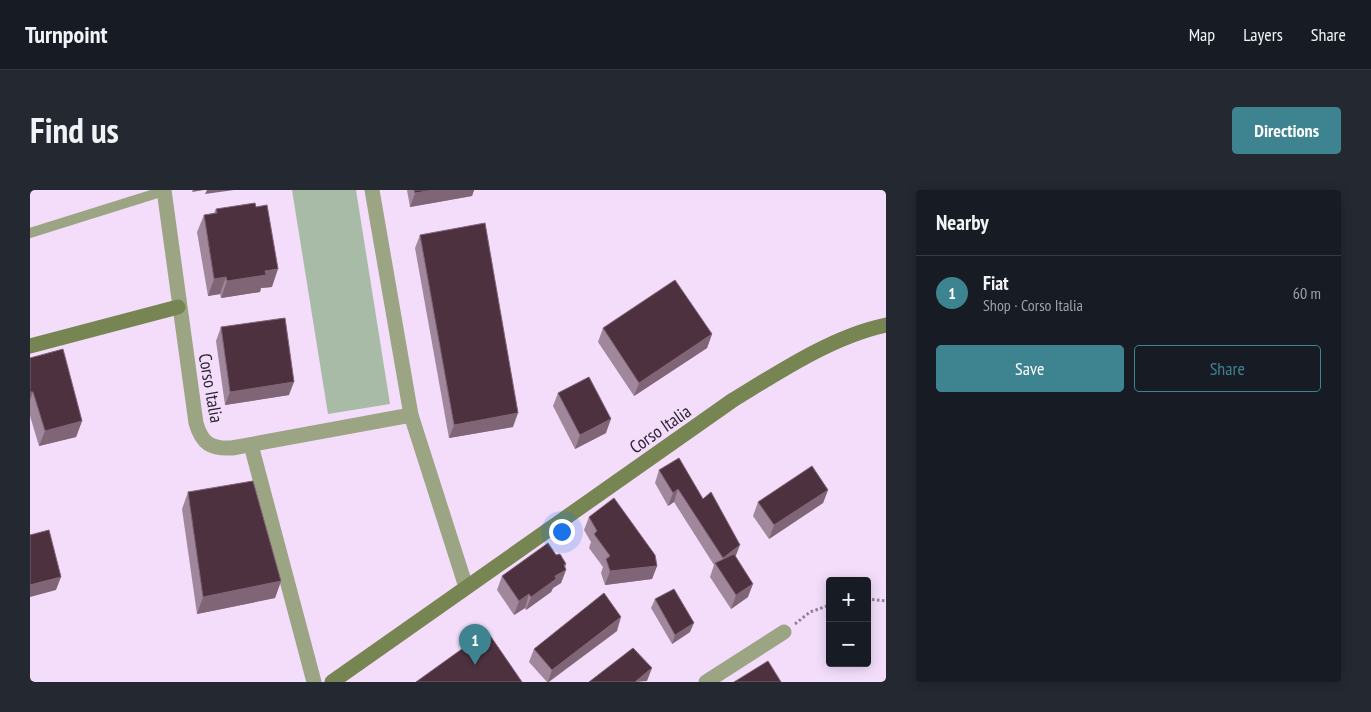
<!DOCTYPE html>
<html lang="en">
<head>
<meta charset="utf-8">
<style>
	:root { --surface:#171b24; --page:#242831; --text:#f1f3f6; --muted:#9ea1a6; --line:#363941; --accent:#3e8490 }
	body { margin:0; font-family:"PT Sans Narrow",sans-serif; background:var(--page); color:var(--text) }
	.controls { position:absolute; right:15px; bottom:15px; display:grid; overflow:hidden; border-radius:5px; box-shadow:0 2px 12px #0003 }
	.controls button { width:45px; height:45px; display:grid; place-items:center; padding:0; border:0; border-bottom:1px solid var(--line); background:var(--surface); color:var(--text); font:25px sans-serif }
	.you { position:absolute; left:531px; top:341px; width:18px; height:18px; margin:-12px; border:4px solid #fff; border-radius:50%; background:#1a73e8; box-shadow:0 0 0 8px #1a73e833 }
	.badge { display:grid; place-items:center; width:32px; height:32px; border-radius:50%; background:var(--accent); color:#fff; font-size:16px; font-weight:700 }
	.pin { position:absolute; translate:-50% -41px; filter:drop-shadow(0 1px 2px #0008) }
	.pin::after { content:''; position:absolute; top:26px; width:18px; height:15px; background:inherit; clip-path:polygon(0 0,100% 0,50% 100%) }
	.list { margin:0; padding:0; list-style:none }
	h2 { display:flex; justify-content:space-between; align-items:center; height:65px; margin:0; padding:0 20px; font-size:21px }
	h2 small { font-size:16px; font-weight:400; color:var(--muted) }
	.list li { display:grid; grid-template-columns:32px 1fr auto; gap:15px; align-items:center; box-sizing:border-box; height:75px; padding:0 20px; border-top:1px solid var(--line) }
	.list b { display:block; font-size:19px; white-space:nowrap }
	.list p { margin:0; font-size:16px; white-space:nowrap; color:var(--muted) }
	.list em { font-size:16px; font-style:normal; color:var(--muted) }
	.actions { display:flex; gap:10px; padding:15px 20px }
	.actions a { flex:1; padding:11px 0; border:1px solid var(--accent); border-radius:5px; text-align:center; font-size:18px; color:var(--accent) }
	.actions .main { background:var(--accent); color:#fff }
	.map { position:relative; flex:none; width:856px; height:492px; overflow:hidden; border-radius:5px }
	header { display:flex; align-items:center; gap:30px; box-sizing:border-box; height:70px; padding:0 25px; background:var(--surface); border-bottom:1px solid var(--line) }
	header strong { font-size:24px }
	nav { display:flex; gap:28px; margin-inline-start:auto; font-size:18px }
	.intro { display:flex; align-items:center; justify-content:space-between; box-sizing:border-box; height:120px; padding:0 30px }
	h1 { margin:0; font-size:35px }
	.button { padding:12px 22px; border-radius:5px; background:var(--accent); color:#fff; font-size:18px; font-weight:700 }
	main { display:flex; gap:30px; padding:0 30px }
	aside { flex:1; background:var(--surface); border-radius:5px; box-shadow:0 2px 12px #0003 }
	.map>svg:first-child { display:block }
	.green { fill:#a7bba7 }
	.lines { fill:none; stroke-linecap:round; stroke-linejoin:round }
	.path { stroke:#8f8095; stroke-width:3; stroke-dasharray:2.5 2.5; stroke-linecap:butt }
	.lane { stroke:#9ba583; stroke-width:10 }
	.street { stroke:#9ba583; stroke-width:15 }
	.secondary { stroke:#768552; stroke-width:15 }
	.wall { fill:#a0879c }
	.shaded-wall { fill:#806577 }
	.building { fill:#4e313e; stroke:#806577 }
	.labels { text-anchor:middle; dominant-baseline:central; stroke-width:5; stroke-linejoin:round; paint-order:stroke }
	.street-label { font-size:18px; fill:#2c242f; stroke:#f3ddfb }
</style>
</head>
<body>
<header>
<strong>Turnpoint</strong>
<nav><a>Map</a><a>Layers</a><a>Share</a></nav>
</header>
<div class="intro"><h1>Find us</h1><a class="button">Directions</a></div>
<main>
<div class="map">
<svg width="856" height="492" viewBox="0 0 856 492">
	<rect width="100%" height="100%" fill="#f3ddfb"/>
	<polygon class="green" points="262,0 326,0 360,214 298,224"/>
	<g class="lines">
		<g class="path">
			<polyline points="837,409 856,411"/>
			<polyline points="765,434 780,422 800,415"/>
		</g>
		<polyline class="lane" points="0,43 134,1"/>
		<g class="street">
			<path d="M134,0L166,233C172,254 181,259 202,258L381,225"/>
			<polyline points="342,0 381,225 436,397"/>
			<polyline points="221,255 284,492"/>
			<polyline points="676,492 754,442"/>
		</g>
		<g class="secondary">
			<polyline points="0,156 148,117"/>
			<path d="M302,492L703,210C749,182 803,146 856,135"/>
		</g>
	</g>
	<g class="wall">
		<polygon points="377,0 444,0 442,6 380,17"/>
		<polygon points="186,19 242,97 231,98 230,102 191,108 190,104 178,106 167,42 174,25 184,23"/>
		<polygon points="390,45 483,237 419,248 385,58"/>
		<polygon points="191,137 259,205 195,215 186,151"/>
		<polygon points="573,138 682,144 677,158 604,206 568,152"/>
		<polygon points="0,168 52,231 46,247 9,256 0,226"/>
		<polygon points="528,203 576,243 545,259 523,216"/>
		<polygon points="649,268 706,367 718,407 701,419 680,387 684,375 644,312 638,316 625,293 629,280"/>
		<polygon points="798,300 793,313 739,349 723,326 728,312"/>
		<polygon points="158,302 251,391 245,408 167,424 152,319"/>
		<polygon points="559,327 627,376 622,389 575,395 571,383 573,377 559,358 561,352 554,340"/>
		<polygon points="535,377 536,380 531,393 523,398 521,402 496,420 495,418 484,425 467,400 472,386"/>
		<polygon points="625,409 660,442 642,454 621,418"/>
		<polygon points="587,441 519,492 517,492 499,472 504,459"/>
	</g>
	<g class="shaded-wall">
		<polygon points="163,0 174,0 162,2"/>
		<polygon points="177,0 204,0 175,4"/>
		<polygon points="403,0 444,0 442,6 380,17 385,3"/>
		<polygon points="248,79 242,97 231,98 230,102 191,108 197,91 235,81"/>
		<polygon points="196,87 190,104 178,106 184,89"/>
		<polygon points="682,144 677,158 604,206 609,193"/>
		<polygon points="264,192 259,205 195,215 200,202"/>
		<polygon points="0,202 3,202 0,210"/>
		<polygon points="488,223 483,237 419,248 424,235"/>
		<polygon points="581,229 576,243 545,259 550,245"/>
		<polygon points="52,231 46,247 9,256 15,241"/>
		<polygon points="648,299 644,312 638,316 643,303"/>
		<polygon points="798,300 793,313 739,349 744,335"/>
		<polygon points="710,355 705,368 689,379 693,368"/>
		<polygon points="536,374 534,381 536,380 531,393 523,398 521,402 496,420 501,407 525,386"/>
		<polygon points="627,376 622,389 575,395 580,381"/>
		<polygon points="31,387 26,400 0,407 0,395"/>
		<polygon points="251,391 245,408 167,424 173,407"/>
		<polygon points="723,394 718,407 701,419 706,405"/>
		<polygon points="499,404 495,418 484,425 489,411"/>
		<polygon points="591,427 587,441 518,492 522,480"/>
		<polygon points="664,433 660,442 642,454 645,445"/>
		<polygon points="622,478 617,491 605,492"/>
	</g>
	<g class="building">
		<polygon points="384,0 403,0 385,3"/>
		<polygon points="225,13 226,17 237,15 248,79 235,81 236,85 197,91 196,87 184,89 174,25 187,23 186,19"/>
		<polygon points="455,33 488,223 424,235 390,45"/>
		<polygon points="645,90 682,144 609,193 573,138"/>
		<polygon points="255,128 264,192 200,202 191,137"/>
		<polygon points="33,159 52,231 15,241 3,202 0,202 0,168"/>
		<polygon points="559,187 581,229 550,245 528,203"/>
		<polygon points="649,268 673,309 681,302 710,355 693,368 648,299 643,303 629,280"/>
		<polygon points="782,276 798,300 744,335 728,312"/>
		<polygon points="223,291 251,391 173,407 158,302"/>
		<polygon points="584,308 625,365 627,376 580,381 576,369 580,366 564,344 567,341 559,327"/>
		<polygon points="19,340 31,387 0,395 0,345"/>
		<polygon points="518,353 526,365 530,364 536,374 534,375 536,380 525,386 526,389 501,407 499,404 489,411 472,386"/>
		<polygon points="704,364 723,394 706,405 685,373"/>
		<polygon points="644,399 664,433 645,445 625,409"/>
		<polygon points="574,403 591,427 522,480 504,459"/>
		<polygon points="457,441 492,492 386,492"/>
		<polygon points="603,458 622,478 605,492 559,492"/>
		<polygon points="738,471 751,492 704,492"/>
	</g>
	<g class="labels">
		<g class="street-label">
			<text transform="translate(181 198) rotate(80)">Corso Italia</text>
			<text transform="translate(630 239) rotate(-35)">Corso Italia</text>
		</g>
	</g>
</svg>
<div class="controls">
<button>+</button>
<button>−</button>
</div>
<div class="you"></div>
<div class="pin badge" style="left:445px;top:475px">1</div>
</div>
<aside>
<h2>Nearby<small></small></h2>
<ul class="list">
<li><span class="badge">1</span><div><b>Fiat</b><p>Shop · Corso Italia</p></div><em>60 m</em></li>
</ul>
<div class="actions"><a class="main">Save</a><a>Share</a></div>
</aside>
</main>
</body>
</html>
